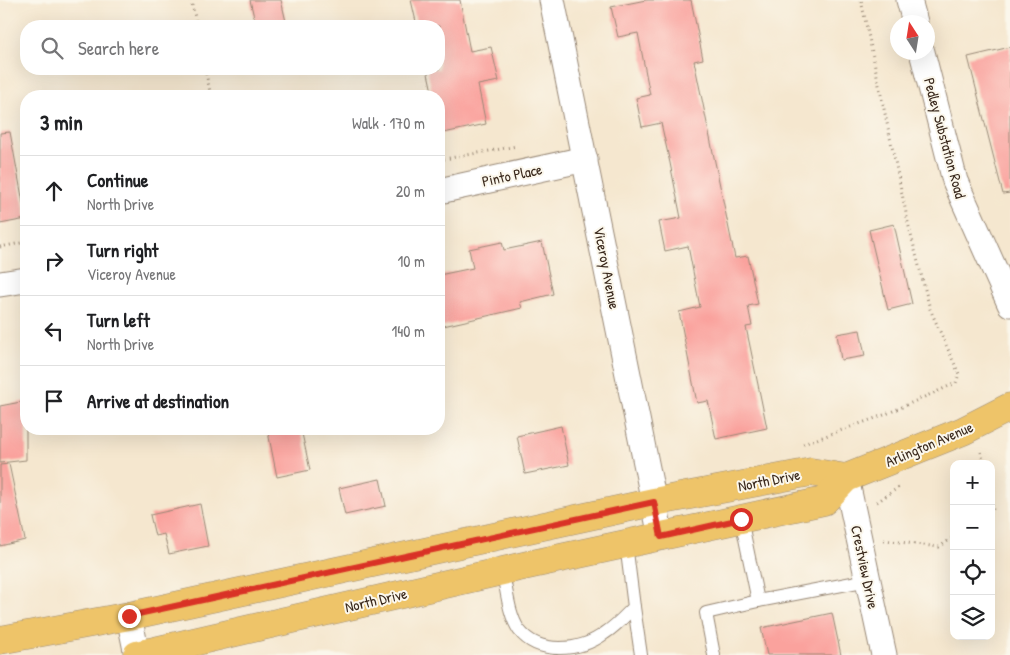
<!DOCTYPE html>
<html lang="en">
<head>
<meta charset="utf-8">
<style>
	:root { --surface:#fff; --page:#f2f2f2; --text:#202124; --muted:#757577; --line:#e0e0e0 }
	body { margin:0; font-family:"Patrick Hand",sans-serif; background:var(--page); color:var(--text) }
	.controls { position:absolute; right:15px; bottom:15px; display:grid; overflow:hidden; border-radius:10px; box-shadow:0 5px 20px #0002 }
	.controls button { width:45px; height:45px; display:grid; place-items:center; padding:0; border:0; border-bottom:1px solid var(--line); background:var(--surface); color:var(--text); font:25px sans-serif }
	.compass { position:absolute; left:890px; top:15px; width:45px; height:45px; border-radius:50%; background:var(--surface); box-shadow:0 5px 20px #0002; rotate:348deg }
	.stop { position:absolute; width:15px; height:15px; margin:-11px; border:4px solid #d93025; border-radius:50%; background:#fff }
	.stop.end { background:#d93025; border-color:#fff; box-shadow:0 1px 5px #0008 }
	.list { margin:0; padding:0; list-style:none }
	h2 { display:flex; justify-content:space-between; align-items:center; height:65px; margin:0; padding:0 20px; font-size:21px }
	h2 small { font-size:16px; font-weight:400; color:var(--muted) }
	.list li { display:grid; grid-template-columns:32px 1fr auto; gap:15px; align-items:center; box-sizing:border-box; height:70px; padding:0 20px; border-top:1px solid var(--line) }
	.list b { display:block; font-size:19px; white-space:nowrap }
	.list p { margin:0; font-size:16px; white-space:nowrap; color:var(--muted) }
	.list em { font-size:16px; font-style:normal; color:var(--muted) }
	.icon { flex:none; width:28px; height:28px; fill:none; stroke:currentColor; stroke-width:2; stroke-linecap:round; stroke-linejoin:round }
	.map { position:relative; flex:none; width:1010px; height:655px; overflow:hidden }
	.search { position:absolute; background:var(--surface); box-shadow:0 5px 20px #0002; left:20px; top:20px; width:425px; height:55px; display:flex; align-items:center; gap:12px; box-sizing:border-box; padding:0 18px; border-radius:20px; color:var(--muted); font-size:19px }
	.panel { position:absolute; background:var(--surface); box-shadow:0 5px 20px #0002; left:20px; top:90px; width:425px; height:345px; border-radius:20px }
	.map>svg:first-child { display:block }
	.building { fill:#faa29d }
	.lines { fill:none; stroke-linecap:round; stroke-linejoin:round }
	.service-casing { stroke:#988876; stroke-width:14 }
	.minor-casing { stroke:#988876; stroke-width:27 }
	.primary-casing { stroke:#988876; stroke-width:29 }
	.path { stroke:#988876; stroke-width:3; stroke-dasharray:1 4; stroke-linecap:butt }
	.service { stroke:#fff; stroke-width:12 }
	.minor { stroke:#fff; stroke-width:25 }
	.primary { stroke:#eec469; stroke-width:28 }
	.route { stroke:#d93025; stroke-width:6 }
	.labels { text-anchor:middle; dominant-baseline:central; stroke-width:4; stroke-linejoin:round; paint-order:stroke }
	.street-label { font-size:15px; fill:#3b2a1e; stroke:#fbf7ec }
</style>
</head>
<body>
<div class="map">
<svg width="1010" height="655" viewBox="0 0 1010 655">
	<rect width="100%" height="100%" fill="#fbf7ec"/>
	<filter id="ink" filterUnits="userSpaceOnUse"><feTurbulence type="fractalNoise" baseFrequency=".02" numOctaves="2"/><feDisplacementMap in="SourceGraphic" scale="10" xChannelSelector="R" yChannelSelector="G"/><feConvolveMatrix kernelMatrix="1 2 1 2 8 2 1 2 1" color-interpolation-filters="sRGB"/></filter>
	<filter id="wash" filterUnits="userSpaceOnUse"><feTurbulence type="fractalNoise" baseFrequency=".0096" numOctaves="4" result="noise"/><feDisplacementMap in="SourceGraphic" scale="20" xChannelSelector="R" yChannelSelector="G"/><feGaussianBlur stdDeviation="1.12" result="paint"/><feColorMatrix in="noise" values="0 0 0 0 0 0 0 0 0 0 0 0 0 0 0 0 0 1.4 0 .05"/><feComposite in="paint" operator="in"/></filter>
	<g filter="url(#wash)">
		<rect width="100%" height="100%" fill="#f5e7cf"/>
		<g id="blocks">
			<g class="building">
				<polygon points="250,0 281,0 287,26 256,26"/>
				<polygon points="411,0 460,0 470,51 491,47 499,81 478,85 486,124 439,134 439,96 433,96 427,69 439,69 439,26 417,26"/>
				<polygon points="646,0 691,0 703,59 694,61 735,258 748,256 758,304 748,306 752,326 746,327 767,428 716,439 708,401 697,403 679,312 700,307 688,246 665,251 659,222 681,218 670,163 661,123 642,127 636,98 650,95 638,33 618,37 611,7"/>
				<polygon points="1010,47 1010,193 1003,194 968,57"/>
				<polygon points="10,132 26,219 0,224 0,133"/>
				<polygon points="894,224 912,304 888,310 869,230"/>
				<polygon points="502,242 504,250 542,242 553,294 520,302 522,308 439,327 439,275 473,268 469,249"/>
				<polygon points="860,330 865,356 841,360 837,334"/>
				<polygon points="26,401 26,460 0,463 0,406"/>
				<polygon points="561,426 569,465 525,474 517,436"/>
				<polygon points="283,429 301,429 310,470 277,477 268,432"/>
				<polygon points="9,464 25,540 0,546 0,465"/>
				<polygon points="380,479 386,506 345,515 339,488"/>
				<polygon points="200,504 208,546 169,554 164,534 155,536 150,515"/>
				<polygon points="832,613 841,655 767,655 761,628"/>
			</g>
		</g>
	</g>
	<g filter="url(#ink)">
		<use href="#blocks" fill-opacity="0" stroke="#988876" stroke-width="1"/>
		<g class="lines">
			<defs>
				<g id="service">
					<polyline points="741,519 758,601 868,580"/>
					<path d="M502,570C507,589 508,614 519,630C538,655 580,652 605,633C616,626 625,616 634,607L626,544"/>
					<polyline points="634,607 641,655"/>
					<polyline points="714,655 706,613 758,601"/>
				</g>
				<g id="minor">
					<polyline points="552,0 661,537"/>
					<polyline points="909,0 915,22"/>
					<polyline points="922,52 955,181 1010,304"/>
					<polyline points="439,191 585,159"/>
					<polyline points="0,284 26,280"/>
					<polyline points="846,478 884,655"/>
					<polyline points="129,616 137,655"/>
				</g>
				<g id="primary">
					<polyline points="0,640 129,616 654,502 811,472 846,478"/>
					<polyline points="137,655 528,565 824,501 846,478 963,431 1010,407"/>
				</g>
			</defs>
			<use href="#service" class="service-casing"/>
			<use href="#minor" class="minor-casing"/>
			<use href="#primary" class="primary-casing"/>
			<g class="path">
				<polyline points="191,0 197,26"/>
				<polyline points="205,69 211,96"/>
				<polyline points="439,160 517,146"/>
				<polyline points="0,247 26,242"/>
				<polyline points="803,444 884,415 956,383 959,374 930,309 909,227 861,0"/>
				<polyline points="981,452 984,464"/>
				<polyline points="991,499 993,510 991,511"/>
				<polyline points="877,502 899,487"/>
				<polyline points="884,540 939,547 954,537"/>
			</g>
			<use href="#service" class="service"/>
			<use href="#minor" class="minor"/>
			<use href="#primary" class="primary"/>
		</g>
	</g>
	<g class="lines" filter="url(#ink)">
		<polyline class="route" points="129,616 654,502 661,537 741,519"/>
	</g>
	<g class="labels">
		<g class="street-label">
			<text transform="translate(945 138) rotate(75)">Pedley Substation Road</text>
			<text transform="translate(512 175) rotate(-12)">Pinto Place</text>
			<text transform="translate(607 268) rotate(79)">Viceroy Avenue</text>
			<text transform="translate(929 444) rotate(-23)">Arlington Avenue</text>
			<text transform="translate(769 480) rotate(-11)">North Drive</text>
			<text transform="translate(865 567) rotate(78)">Crestview Drive</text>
			<text transform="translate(376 600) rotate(-13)">North Drive</text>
		</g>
	</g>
</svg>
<div class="controls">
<button>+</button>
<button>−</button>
<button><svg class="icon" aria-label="locate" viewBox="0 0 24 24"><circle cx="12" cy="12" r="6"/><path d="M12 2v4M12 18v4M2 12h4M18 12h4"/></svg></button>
<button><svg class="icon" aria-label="layers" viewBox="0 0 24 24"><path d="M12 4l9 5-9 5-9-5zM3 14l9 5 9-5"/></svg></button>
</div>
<svg class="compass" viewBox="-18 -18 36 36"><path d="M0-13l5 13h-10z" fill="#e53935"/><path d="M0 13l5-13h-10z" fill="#757577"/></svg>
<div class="stop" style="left:741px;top:519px"></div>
<div class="stop end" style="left:129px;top:616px"></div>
<div class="search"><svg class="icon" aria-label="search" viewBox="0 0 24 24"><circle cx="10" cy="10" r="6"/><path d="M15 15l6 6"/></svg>Search here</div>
<section class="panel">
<h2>3 min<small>Walk · 170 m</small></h2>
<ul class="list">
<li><svg class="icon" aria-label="ahead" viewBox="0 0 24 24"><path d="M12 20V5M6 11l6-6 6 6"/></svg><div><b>Continue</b><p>North Drive</p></div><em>20 m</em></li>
<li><svg class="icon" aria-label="right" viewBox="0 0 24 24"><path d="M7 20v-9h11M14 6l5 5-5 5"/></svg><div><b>Turn right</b><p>Viceroy Avenue</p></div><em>10 m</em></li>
<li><svg class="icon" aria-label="left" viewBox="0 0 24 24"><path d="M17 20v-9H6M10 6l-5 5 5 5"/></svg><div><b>Turn left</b><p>North Drive</p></div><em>140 m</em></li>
<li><svg class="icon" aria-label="arrive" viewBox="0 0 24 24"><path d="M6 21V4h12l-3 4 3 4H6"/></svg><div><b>Arrive at destination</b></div></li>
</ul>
</section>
</div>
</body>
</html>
